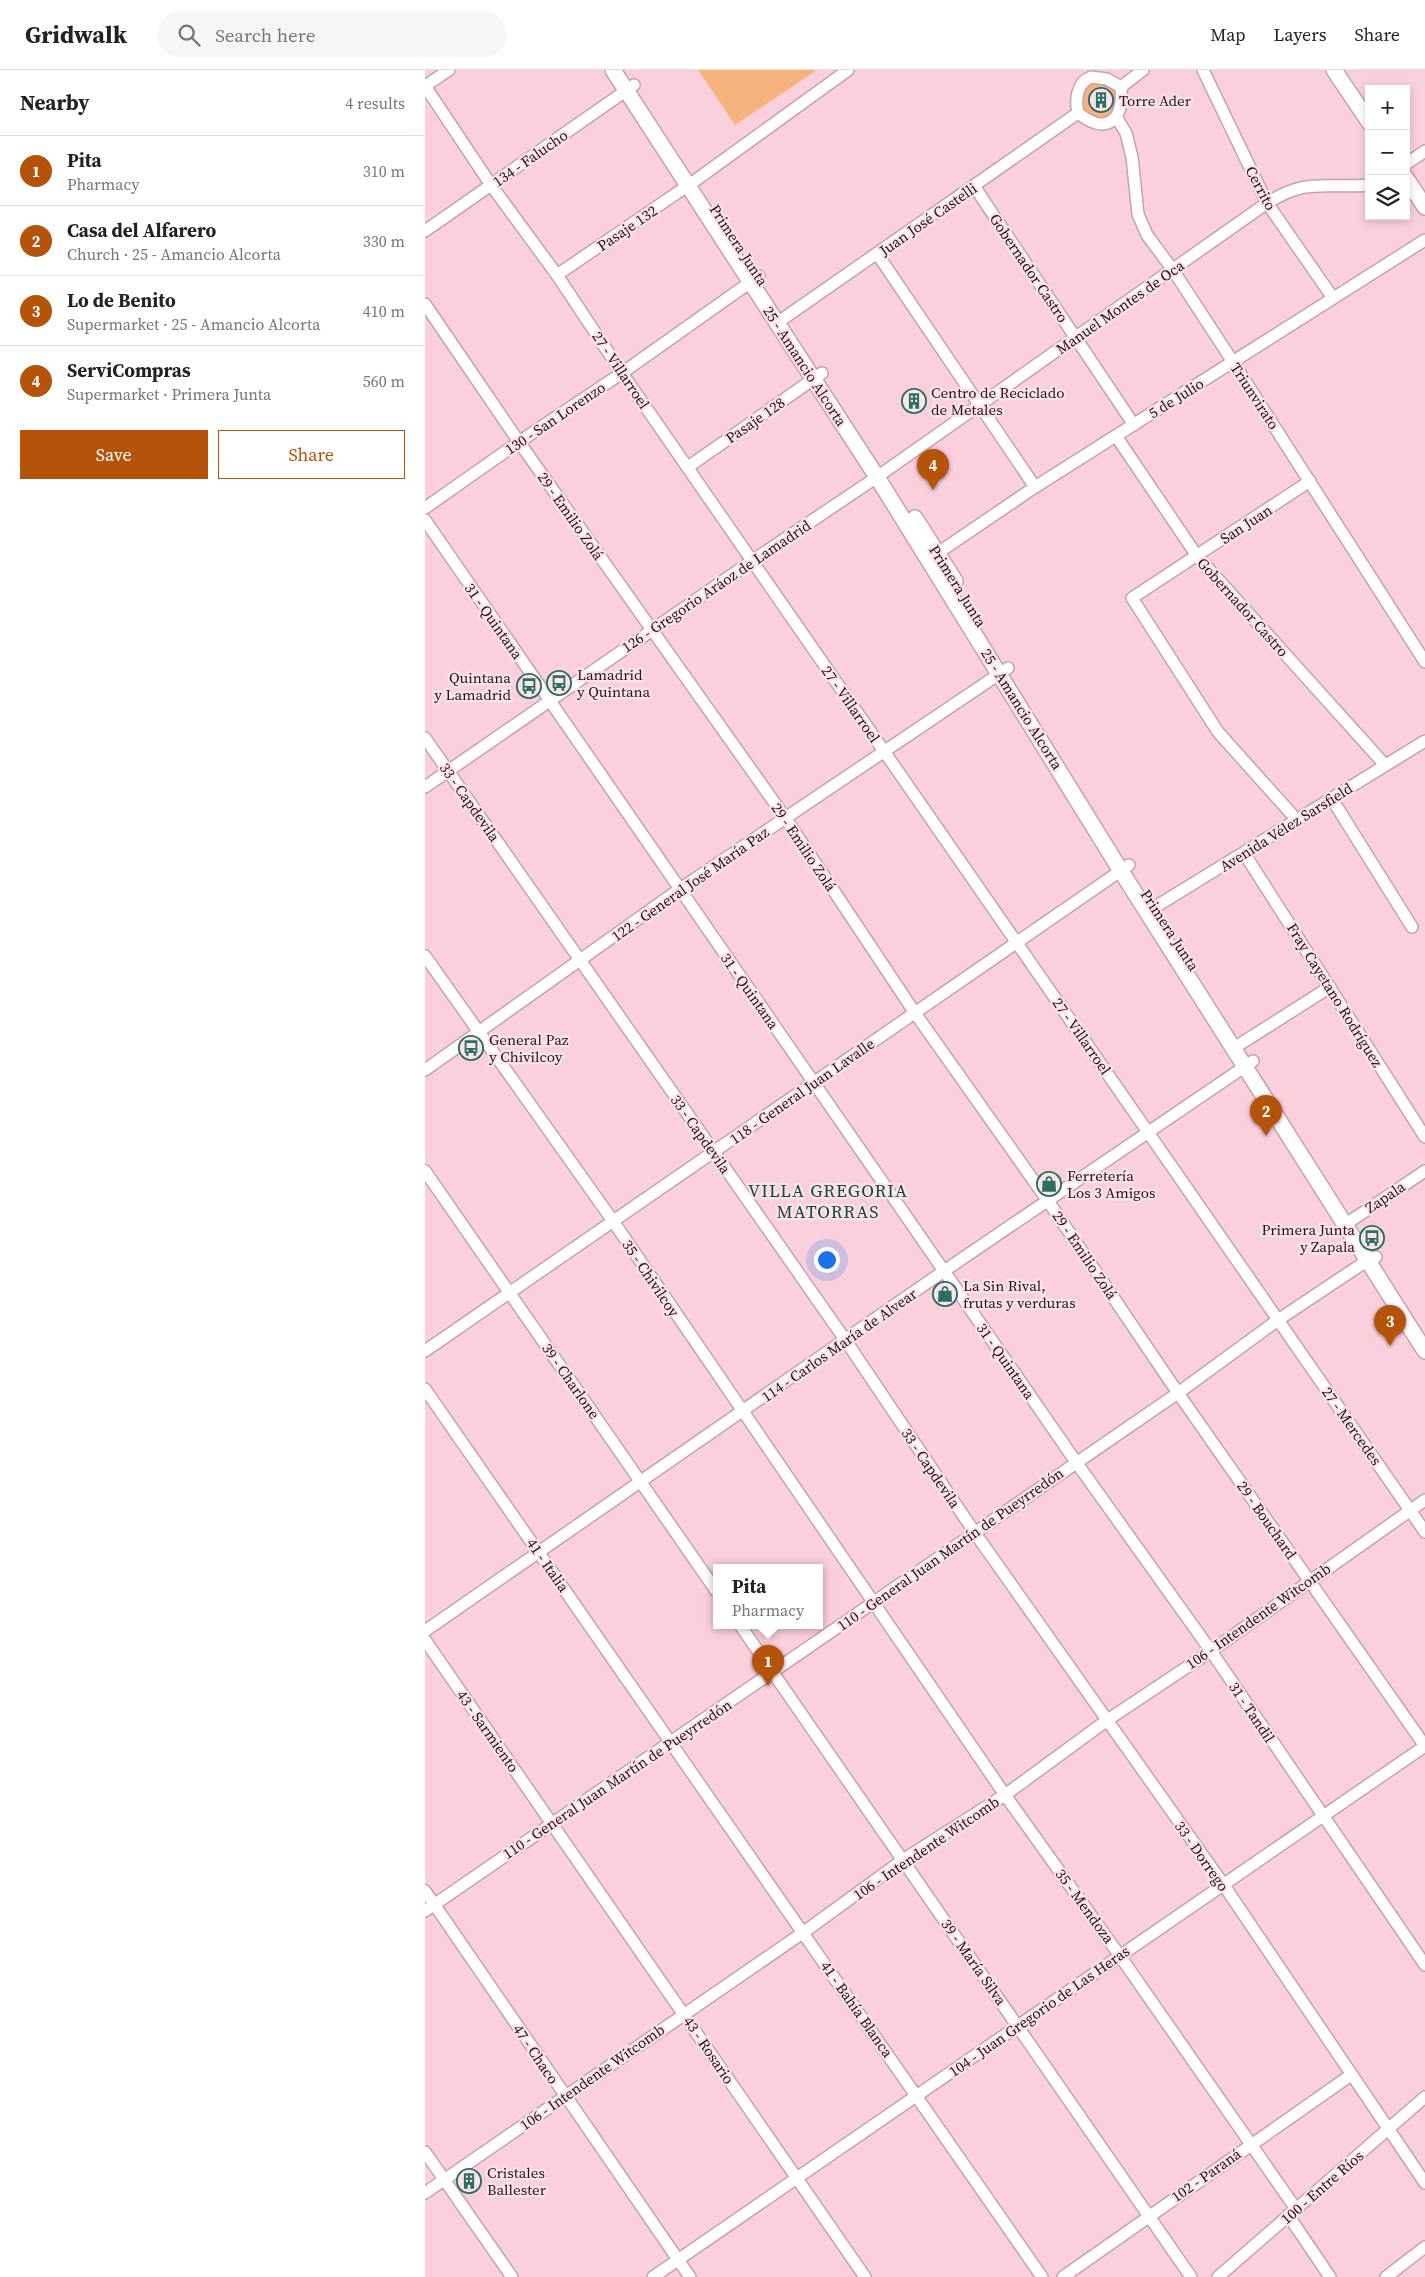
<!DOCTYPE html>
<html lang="en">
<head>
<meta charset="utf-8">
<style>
	:root { --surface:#fff; --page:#f6f6f6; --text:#222; --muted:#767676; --line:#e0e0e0; --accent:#b45309 }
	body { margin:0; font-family:"Source Serif 4",serif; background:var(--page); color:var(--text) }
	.controls { position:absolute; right:15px; top:15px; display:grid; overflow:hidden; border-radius:0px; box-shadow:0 2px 8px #0003 }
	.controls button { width:45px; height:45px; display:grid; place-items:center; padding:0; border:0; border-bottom:1px solid var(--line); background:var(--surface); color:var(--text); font:25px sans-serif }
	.you { position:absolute; left:401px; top:1189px; width:18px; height:18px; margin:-12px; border:4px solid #fff; border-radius:50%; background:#1a73e8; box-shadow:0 0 0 8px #1a73e833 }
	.badge { display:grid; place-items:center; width:32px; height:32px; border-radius:50%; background:var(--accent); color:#fff; font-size:16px; font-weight:700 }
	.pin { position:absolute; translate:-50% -41px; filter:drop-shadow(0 1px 2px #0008) }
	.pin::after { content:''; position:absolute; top:26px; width:18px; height:15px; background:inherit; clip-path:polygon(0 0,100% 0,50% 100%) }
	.popup { position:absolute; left:288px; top:1494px; width:110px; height:65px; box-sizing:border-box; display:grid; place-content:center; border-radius:0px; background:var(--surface); filter:drop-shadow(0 1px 4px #0005); font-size:16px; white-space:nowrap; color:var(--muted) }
	.popup b { font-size:19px; color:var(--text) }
	.popup::after { content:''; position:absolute; left:50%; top:100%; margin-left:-10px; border:10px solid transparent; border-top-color:var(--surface) }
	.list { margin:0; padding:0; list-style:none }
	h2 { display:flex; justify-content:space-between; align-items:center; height:65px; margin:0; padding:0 20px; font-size:21px }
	h2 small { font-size:16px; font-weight:400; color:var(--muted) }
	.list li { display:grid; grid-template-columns:32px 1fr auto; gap:15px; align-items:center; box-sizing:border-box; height:70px; padding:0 20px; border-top:1px solid var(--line) }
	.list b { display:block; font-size:19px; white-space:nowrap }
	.list p { margin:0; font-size:16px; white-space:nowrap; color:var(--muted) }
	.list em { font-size:16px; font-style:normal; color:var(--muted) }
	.actions { display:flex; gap:10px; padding:15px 20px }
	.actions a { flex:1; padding:11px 0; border:1px solid var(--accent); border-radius:0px; text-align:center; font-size:18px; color:var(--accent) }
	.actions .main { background:var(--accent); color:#fff }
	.icon { flex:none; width:28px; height:28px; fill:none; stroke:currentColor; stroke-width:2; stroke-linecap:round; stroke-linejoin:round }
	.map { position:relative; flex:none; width:1000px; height:2207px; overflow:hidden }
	header { display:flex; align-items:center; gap:30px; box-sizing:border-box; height:70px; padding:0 25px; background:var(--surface); border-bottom:1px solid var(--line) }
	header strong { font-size:24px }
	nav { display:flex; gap:28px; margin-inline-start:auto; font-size:18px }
	.search { width:350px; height:45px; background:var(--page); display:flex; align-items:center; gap:12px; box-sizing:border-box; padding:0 18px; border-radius:28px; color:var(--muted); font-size:19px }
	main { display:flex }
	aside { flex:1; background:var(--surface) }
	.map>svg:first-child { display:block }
	.green { fill:#f6b380 }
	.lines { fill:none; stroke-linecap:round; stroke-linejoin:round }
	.minor-casing { stroke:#c9a0ad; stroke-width:14 }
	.major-casing { stroke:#c9a0ad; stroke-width:18 }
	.minor { stroke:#fff; stroke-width:11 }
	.major { stroke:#fff; stroke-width:15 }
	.labels { text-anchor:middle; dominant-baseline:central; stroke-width:4.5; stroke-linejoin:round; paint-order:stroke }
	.poi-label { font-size:15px; fill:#231519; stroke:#fde3ea; text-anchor:start }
	.street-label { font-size:15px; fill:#231519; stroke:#fde3ea }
	.quarter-label { font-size:18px; letter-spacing:1px; fill:#0f493f; stroke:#fde3ea }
</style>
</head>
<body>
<header>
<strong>Gridwalk</strong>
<div class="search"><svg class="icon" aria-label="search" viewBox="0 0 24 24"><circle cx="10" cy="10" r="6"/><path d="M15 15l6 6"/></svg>Search here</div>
<nav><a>Map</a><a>Layers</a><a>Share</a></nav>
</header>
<main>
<aside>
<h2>Nearby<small>4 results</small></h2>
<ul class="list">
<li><span class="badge">1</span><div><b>Pita</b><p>Pharmacy</p></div><em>310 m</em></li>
<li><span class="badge">2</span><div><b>Casa del Alfarero</b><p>Church · 25 - Amancio Alcorta</p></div><em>330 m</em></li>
<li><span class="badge">3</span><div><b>Lo de Benito</b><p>Supermarket · 25 - Amancio Alcorta</p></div><em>410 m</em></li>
<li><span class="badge">4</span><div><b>ServiCompras</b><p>Supermarket · Primera Junta</p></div><em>560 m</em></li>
</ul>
<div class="actions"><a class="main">Save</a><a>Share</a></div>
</aside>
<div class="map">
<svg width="1000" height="2207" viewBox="0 0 1000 2207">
	<rect width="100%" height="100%" fill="#fbd0dd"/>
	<g class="green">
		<polygon points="273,0 392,0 310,55"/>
		<path d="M669,12C684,11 698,23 691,38C690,42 686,45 683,48H669L658,40L656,27L663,15Z"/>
	</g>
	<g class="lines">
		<defs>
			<g id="minor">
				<polyline points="778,0 842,133 908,228"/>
				<path d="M666,7L682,9L696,17C699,50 682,66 653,43C650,30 652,12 666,7Z"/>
				<polyline points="0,16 66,115 132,205 197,303 1000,1462"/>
				<polyline points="0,16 24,0"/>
				<polyline points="696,17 718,0"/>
				<polyline points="692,48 701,63 707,87 713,144 722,165 748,200 808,292 1000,592"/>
				<polyline points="981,94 1000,81"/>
				<polyline points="549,116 709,355"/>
				<polyline points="0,161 209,15"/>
				<polyline points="453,185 610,417"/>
				<polyline points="132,205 271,110 423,0"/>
				<polyline points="0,234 94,372 361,749 490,943 623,1131 753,1323 1000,1676"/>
				<polyline points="352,253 653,43"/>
				<polyline points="691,366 772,486 960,695"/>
				<polyline points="263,397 397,303"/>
				<polyline points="0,438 94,372 197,303 334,206"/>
				<polyline points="0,450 651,1392 786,1581 1000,1895"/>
				<polyline points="507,487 610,417 1000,170"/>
				<polyline points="0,668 421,1271 550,1463 798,1814 1000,2113"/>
				<path d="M0,717L327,491L452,407L842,133C883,107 900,119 944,115"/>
				<polyline points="907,729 987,857"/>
				<polyline points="872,750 793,662 707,528 885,411"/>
				<polyline points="819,783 1000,1067"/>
				<polyline points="722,842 1000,671"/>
				<polyline points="0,886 188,1151 580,1725 695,1886 871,2139"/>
				<polyline points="809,978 905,917"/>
				<polyline points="0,1000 255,819 583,598"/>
				<polyline points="0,1101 292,1522"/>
				<polyline points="921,1154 1000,1101"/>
				<polyline points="0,1281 704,795"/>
				<polyline points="0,1319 617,2207"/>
				<polyline points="315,1555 766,2207"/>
				<polyline points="0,1561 519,1201 828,991"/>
				<polyline points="0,1570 440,2207"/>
				<polyline points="0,1821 265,2207"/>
				<polyline points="0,1841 753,1323 853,1250 943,1190 951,1187"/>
				<polyline points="0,2082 87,2207"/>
				<polyline points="0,2123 379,1862 478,1790 580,1725 681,1651 786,1581 1000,1430"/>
				<polyline points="863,2145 905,2207"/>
				<polyline points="228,2207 1000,1676"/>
				<polyline points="638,2207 926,2005"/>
				<polyline points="793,2207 1000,2027"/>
				<polyline points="961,2207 1000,2177"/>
			</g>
			<g id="major">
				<polyline points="188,0 452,407 696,801 1000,1281"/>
				<polyline points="909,0 944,52"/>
				<polyline points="981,108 1000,137"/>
				<polyline points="490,448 530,511"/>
			</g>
		</defs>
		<use href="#minor" class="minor-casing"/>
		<use href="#major" class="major-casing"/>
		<use href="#minor" class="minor"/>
		<use href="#major" class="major"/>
	</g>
	<defs>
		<symbol id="building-ring" viewBox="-11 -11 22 22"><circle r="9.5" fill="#fde3ea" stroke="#2a6f61" stroke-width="1.5"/><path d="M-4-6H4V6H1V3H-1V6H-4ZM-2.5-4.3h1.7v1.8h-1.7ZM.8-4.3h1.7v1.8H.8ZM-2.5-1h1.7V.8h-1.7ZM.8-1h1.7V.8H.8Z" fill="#2a6f61"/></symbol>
		<symbol id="bus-ring" viewBox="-11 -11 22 22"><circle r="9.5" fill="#fde3ea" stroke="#2a6f61" stroke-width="1.5"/><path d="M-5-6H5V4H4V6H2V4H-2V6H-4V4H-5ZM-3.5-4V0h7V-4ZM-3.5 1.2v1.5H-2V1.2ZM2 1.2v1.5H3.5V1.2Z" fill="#2a6f61"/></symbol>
		<symbol id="shop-ring" viewBox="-11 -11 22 22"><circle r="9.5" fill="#fde3ea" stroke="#2a6f61" stroke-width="1.5"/><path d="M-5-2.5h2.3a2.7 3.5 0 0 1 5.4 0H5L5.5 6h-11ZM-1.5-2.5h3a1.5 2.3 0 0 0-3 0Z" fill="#2a6f61"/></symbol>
	</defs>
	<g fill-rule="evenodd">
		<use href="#building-ring" x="662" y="16" width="28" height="28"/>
		<use href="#building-ring" x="475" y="317" width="28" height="28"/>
		<use href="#bus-ring" x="120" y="599" width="28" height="28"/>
		<use href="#bus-ring" x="90" y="602" width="28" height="28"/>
		<use href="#bus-ring" x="32" y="964" width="28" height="28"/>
		<use href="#shop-ring" x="610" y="1100" width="28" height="28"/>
		<use href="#bus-ring" x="933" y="1154" width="28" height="28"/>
		<use href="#shop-ring" x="506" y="1210" width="28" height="28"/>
		<use href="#building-ring" x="30" y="2097" width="28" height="28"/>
	</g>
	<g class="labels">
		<g class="poi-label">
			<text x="694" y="30">Torre Ader</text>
			<text x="506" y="322">Centro de Reciclado<tspan x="506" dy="17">de Metales</tspan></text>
			<text x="152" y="604">Lamadrid<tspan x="152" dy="17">y Quintana</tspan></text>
			<text x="86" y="607" text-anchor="end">Quintana<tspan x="86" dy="17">y Lamadrid</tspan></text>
			<text x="64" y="969">General Paz<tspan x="64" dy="17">y Chivilcoy</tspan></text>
			<text x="642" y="1105">Ferretería<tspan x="642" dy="17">Los 3 Amigos</tspan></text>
			<text x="930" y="1159" text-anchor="end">Primera Junta<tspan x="930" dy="17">y Zapala</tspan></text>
			<text x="538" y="1215">La Sin Rival,<tspan x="538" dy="17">frutas y verduras</tspan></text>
			<text x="62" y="2102">Cristales<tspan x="62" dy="17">Ballester</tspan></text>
		</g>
		<g class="street-label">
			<text transform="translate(105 88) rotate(-35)">134 - Falucho</text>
			<text transform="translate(836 118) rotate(62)">Cerrito</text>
			<text transform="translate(503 149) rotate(-35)">Juan José Castelli</text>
			<text transform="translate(202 158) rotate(-34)">Pasaje 132</text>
			<text transform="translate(314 175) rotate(57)">Primera Junta</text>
			<text transform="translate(604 198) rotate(56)">Gobernador Castro</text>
			<text transform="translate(695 237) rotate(-35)">Manuel Montes de Oca</text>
			<text transform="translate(380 296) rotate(57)">25 - Amancio Alcorta</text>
			<text transform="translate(196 300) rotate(56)">27 - Villarroel</text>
			<text transform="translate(830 326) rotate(57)">Triunvirato</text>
			<text transform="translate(751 328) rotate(-32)">5 de Julio</text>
			<text transform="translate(130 348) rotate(-34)">130 - San Lorenzo</text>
			<text transform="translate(330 350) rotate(-35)">Pasaje 128</text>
			<text transform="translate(146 446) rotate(55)">29 - Emilio Zolá</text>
			<text transform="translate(821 454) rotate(-33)">San Juan</text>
			<text transform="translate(291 516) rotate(-34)">126 - Gregorio Aráoz de Lamadrid</text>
			<text transform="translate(533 516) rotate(58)">Primera Junta</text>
			<text transform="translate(818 537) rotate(48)">Gobernador Castro</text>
			<text transform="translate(69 551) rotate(55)">31 - Quintana</text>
			<text transform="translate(426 634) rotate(55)">27 - Villarroel</text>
			<text transform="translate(597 639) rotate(58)">25 - Amancio Alcorta</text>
			<text transform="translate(45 732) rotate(55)">33 - Capdevila</text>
			<text transform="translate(861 757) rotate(-32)">Avenida Vélez Sarsfield</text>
			<text transform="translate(379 777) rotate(56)">29 - Emilio Zolá</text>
			<text transform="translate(265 814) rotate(-35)">122 - General José María Paz</text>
			<text transform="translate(745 860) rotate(57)">Primera Junta</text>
			<text transform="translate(325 921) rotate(55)">31 - Quintana</text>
			<text transform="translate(910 925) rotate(58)">Fray Cayetano Rodríguez</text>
			<text transform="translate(657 966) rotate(55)">27 - Villarroel</text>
			<text transform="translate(377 1021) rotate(-35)">118 - General Juan Lavalle</text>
			<text transform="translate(276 1064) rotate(55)">33 - Capdevila</text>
			<text transform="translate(960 1127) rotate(-34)">Zapala</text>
			<text transform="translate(660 1185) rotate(56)">29 - Emilio Zolá</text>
			<text transform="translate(226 1208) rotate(56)">35 - Chivilcoy</text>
			<text transform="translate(414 1275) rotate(-35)">114 - Carlos María de Alvear</text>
			<text transform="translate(581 1291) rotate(55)">31 - Quintana</text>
			<text transform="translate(146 1311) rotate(55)">39 - Charlone</text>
			<text transform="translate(927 1356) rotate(55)">27 - Mercedes</text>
			<text transform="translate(506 1398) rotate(56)">33 - Capdevila</text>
			<text transform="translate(842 1450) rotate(55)">29 - Bouchard</text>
			<text transform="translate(525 1479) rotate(-35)">110 - General Juan Martín de Pueyrredón</text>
			<text transform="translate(123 1495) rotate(55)">41 - Italia</text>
			<text transform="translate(833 1546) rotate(-35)">106 - Intendente Witcomb</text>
			<text transform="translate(827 1642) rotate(56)">31 - Tandil</text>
			<text transform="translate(63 1661) rotate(55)">43 - Sarmiento</text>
			<text transform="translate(192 1709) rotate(-34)">110 - General Juan Martín de Pueyrredón</text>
			<text transform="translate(501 1778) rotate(-34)">106 - Intendente Witcomb</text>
			<text transform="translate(777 1786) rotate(55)">33 - Dorrego</text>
			<text transform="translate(660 1836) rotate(54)">35 - Mendoza</text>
			<text transform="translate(549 1892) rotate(55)">39 - María Silva</text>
			<text transform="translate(432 1939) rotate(55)">41 - Bahía Blanca</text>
			<text transform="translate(614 1941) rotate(-35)">104 - Juan Gregorio de Las Heras</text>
			<text transform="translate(284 1980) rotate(56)">43 - Rosario</text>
			<text transform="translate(111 1984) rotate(56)">47 - Chaco</text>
			<text transform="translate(167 2007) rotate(-35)">106 - Intendente Witcomb</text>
			<text transform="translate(781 2105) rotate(-35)">102 - Paraná</text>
			<text transform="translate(897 2117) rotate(-41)">100 - Entre Ríos</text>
		</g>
		<g class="quarter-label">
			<text x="403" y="1120">VILLA GREGORIA<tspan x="403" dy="21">MATORRAS</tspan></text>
		</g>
	</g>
</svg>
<div class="controls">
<button>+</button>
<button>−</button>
<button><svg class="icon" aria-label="layers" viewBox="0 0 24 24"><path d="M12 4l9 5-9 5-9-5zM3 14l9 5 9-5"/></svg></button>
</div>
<div class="you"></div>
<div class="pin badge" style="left:343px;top:1616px">1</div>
<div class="popup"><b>Pita</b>Pharmacy</div>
<div class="pin badge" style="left:841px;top:1066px">2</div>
<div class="pin badge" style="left:965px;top:1276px">3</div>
<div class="pin badge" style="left:508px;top:420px">4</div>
</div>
</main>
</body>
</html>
